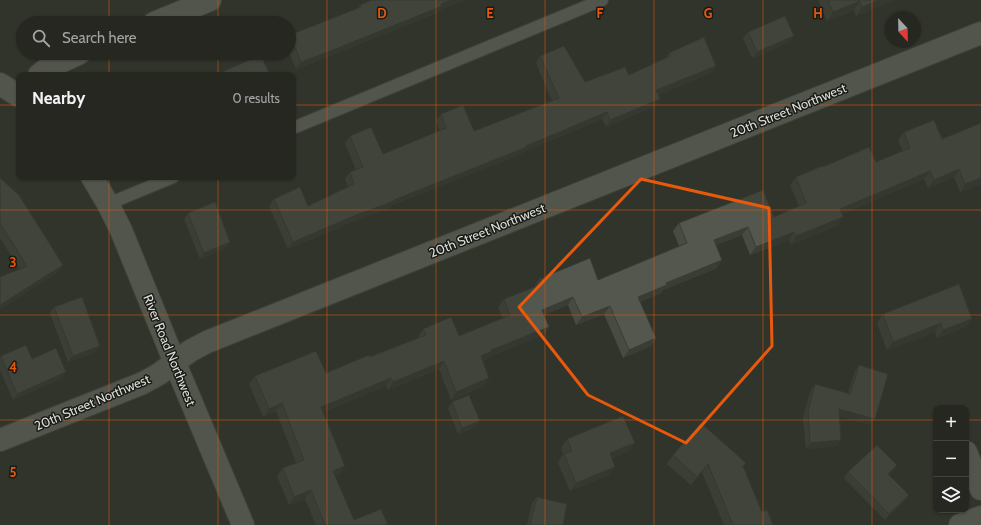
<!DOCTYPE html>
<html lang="en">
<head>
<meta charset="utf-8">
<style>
	:root { --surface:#252720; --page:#2d2f29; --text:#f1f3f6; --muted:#a3a5a5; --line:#42443e }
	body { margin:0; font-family:Cabin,sans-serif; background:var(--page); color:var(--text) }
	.controls { position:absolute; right:12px; bottom:12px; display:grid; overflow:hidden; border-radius:8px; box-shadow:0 1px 3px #0004 }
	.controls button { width:36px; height:36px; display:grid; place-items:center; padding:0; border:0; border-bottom:1px solid var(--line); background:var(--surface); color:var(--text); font:20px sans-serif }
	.compass { position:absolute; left:885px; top:12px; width:36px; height:36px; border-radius:50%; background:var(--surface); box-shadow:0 1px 3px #0004; rotate:158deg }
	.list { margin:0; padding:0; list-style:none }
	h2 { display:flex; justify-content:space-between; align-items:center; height:52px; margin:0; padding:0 16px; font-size:17px }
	h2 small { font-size:13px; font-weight:400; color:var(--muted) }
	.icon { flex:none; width:22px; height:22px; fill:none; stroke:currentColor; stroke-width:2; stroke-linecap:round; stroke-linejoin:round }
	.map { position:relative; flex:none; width:981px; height:525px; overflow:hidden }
	.search { position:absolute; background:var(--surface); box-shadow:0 1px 3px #0004; left:16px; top:16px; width:280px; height:44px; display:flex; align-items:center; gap:10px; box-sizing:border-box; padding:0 14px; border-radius:22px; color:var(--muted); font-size:15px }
	.panel { position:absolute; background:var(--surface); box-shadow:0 1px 3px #0004; left:16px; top:72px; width:280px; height:108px; border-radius:8px }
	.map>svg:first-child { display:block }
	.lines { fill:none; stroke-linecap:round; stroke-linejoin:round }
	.service-casing { stroke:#50524a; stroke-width:14 }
	.minor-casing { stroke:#50524a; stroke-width:24 }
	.tertiary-casing { stroke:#50524a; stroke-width:24 }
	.service { stroke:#7a7d73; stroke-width:12 }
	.minor { stroke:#7a7d73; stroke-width:22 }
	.tertiary { stroke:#7a7d73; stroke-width:22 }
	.wall { fill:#474b42 }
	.shaded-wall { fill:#3a3d36 }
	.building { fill:#53574d; stroke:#3a3d36 }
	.marked { fill:none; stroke:#e8590c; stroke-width:3; stroke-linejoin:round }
	.grid { fill:none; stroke:#e8590c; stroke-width:1; stroke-opacity:0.55 }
	.labels { text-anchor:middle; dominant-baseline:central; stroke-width:3; stroke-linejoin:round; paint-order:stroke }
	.street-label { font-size:13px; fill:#dcded8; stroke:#1a1b17 }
	.grid-label { font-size:13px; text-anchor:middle; font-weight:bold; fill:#e8590c; stroke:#1a1b17; stroke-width:3; stroke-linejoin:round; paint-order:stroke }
</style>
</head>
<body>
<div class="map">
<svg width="981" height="525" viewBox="0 0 981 525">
	<rect width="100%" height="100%" fill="#31342b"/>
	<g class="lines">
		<defs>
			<g id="service">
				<polyline points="293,128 602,0"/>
				<polyline points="108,204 173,177"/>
			</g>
			<g id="minor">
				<polyline points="154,23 210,0"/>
				<polyline points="39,75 48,68 80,53"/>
				<polyline points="0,440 143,383 159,374 190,351 207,342 981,33"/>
				<polyline points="966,452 981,489"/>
				<polyline points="960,525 981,517"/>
			</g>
			<g id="tertiary">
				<polyline points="0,84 19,96"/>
				<polyline points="92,177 108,204 121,230 175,363 243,525"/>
			</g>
		</defs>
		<use href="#service" class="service-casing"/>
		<use href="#minor" class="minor-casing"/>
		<use href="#tertiary" class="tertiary-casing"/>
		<use href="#service" class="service"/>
		<use href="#minor" class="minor"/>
		<use href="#tertiary" class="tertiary"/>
	</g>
	<g class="wall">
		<polygon points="372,0 465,0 439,10 437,13 328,57 296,69 289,52 289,36 290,35 358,8 360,5"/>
		<polygon points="818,0 894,0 856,16 854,10 827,21"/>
		<polygon points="748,32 790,42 752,58 743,38"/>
		<polygon points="669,53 711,73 658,95 660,99 655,106 606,127 602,119 523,152 522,154 390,206 389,208 352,222 288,249 269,206 274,199 308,206 348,187 345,179 350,172 356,170 345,143 350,136 383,154 440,131 436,121 441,114 474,131 552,101 536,63 540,56 585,82 629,75 665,59"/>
		<polygon points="904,132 942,139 981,184 960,192 954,177 928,188 924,179 842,214 838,225 791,245 789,240 750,255 742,235 716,245 717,268 663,290 661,293 640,302 656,338 651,346 623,358 604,314 576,325 568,305 544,315 549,327 543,335 488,357 486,360 483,361 484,386 451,400 439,369 388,390 386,386 323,412 340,474 335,476 354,520 388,525 316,525 305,499 289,505 277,476 283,468 296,463 276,411 263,417 249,384 255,376 326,373 418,338 418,337 423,329 459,336 503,318 498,307 504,299 534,287 539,279 598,280 679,246 673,231 679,223 774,217 799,206 790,185 796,177 823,167 876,162 903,151 898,140"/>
		<polygon points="0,178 63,265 58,272 0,309 0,277 20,269 0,238"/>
		<polygon points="188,213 226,248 200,259 184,219"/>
		<polygon points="54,307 96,352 68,362 50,313"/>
		<polygon points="883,314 966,327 937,338 935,332 887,350 877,323"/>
		<polygon points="1,356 32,359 62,378 13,400 0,370 0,357"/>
		<polygon points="859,365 875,419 871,425 839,416 837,446 806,449 803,417 811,390 815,384 848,393 855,371"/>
		<polygon points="452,402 480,421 475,427 458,434 448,408"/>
		<polygon points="567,439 629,451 612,458 609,475 570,491 558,463 563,454 561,448"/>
		<polygon points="673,455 743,466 762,512 773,525 724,525 702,472 691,485 667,464"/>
		<polygon points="897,465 893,471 889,475 909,495 904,501 885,520 844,478 848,472"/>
		<polygon points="537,497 563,525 527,525 532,503"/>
	</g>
	<g class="shaded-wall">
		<polygon points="451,0 465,0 439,10 437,13 328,57 296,69 301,62"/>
		<polygon points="880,0 894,0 856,16 862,7"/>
		<polygon points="860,1 854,10 827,21 833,12"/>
		<polygon points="794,36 790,42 752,58 757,52"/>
		<polygon points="716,66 711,73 652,97 656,90"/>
		<polygon points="660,99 655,106 606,127 610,120"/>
		<polygon points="607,112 602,119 523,152 522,154 390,206 389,208 352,222 288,249 293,242 356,215 526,146"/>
		<polygon points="959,169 954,177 928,188 934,180"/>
		<polygon points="930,171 924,179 834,217 840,209"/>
		<polygon points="981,178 981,184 960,192 965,184"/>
		<polygon points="843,217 838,225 791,245 796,236"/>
		<polygon points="748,227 742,235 709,248 714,240"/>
		<polygon points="794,232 789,240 750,255 756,247"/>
		<polygon points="230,242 226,248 200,259 204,253"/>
		<polygon points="722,260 717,268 663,290 661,293 633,305 638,297 666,283"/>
		<polygon points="63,265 58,272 0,309 0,305"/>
		<polygon points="573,297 568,305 537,318 542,310"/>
		<polygon points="610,306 604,314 576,325 582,317"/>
		<polygon points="972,319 966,327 937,338 943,330"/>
		<polygon points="941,323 935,332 887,350 893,342"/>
		<polygon points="549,327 543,335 488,357 486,360 475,364 481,356 491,350"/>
		<polygon points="656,338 651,346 623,358 629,350"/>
		<polygon points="100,346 96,352 68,362 73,356"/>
		<polygon points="444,361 439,369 388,390 393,382"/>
		<polygon points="66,372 62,378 13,400 17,394"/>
		<polygon points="391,378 386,386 316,415 321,407"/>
		<polygon points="489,378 484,386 451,400 456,392"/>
		<polygon points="282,403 276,411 263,417 269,409"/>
		<polygon points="839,409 875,419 871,425 835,415"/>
		<polygon points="480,421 475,427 458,434 462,428"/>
		<polygon points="841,440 837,446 806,449 810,443"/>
		<polygon points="635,443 629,451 604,462 610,453"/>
		<polygon points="708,464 702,472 691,485 697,477"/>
		<polygon points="897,465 893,471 884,480 888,474"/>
		<polygon points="345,466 340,474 328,479 333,471"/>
		<polygon points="615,467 609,475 570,491 576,483"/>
		<polygon points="311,490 305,499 289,505 294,497"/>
		<polygon points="909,495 904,501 885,520 889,514"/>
	</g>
	<g class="building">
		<polygon points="372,0 451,0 441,4 442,6 333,50 301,62 290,35 361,7 360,5"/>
		<polygon points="828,0 880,0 862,7 860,1 833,12"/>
		<polygon points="785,16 794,36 757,52 748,32"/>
		<polygon points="704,37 716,66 656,90 660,99 610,120 607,112 526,146 527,147 394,200 394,201 356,215 293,242 274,199 300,187 308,206 354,184 350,172 363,167 350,136 371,127 383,154 446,128 441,114 463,105 474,131 559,98 540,56 564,46 585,82 625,67 629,75 670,56 669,53"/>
		<polygon points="261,55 270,75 215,75"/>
		<polygon points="934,120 942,139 981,123 981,178 965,184 959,169 934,180 930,171 840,209 843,217 796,236 794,232 756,247 748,227 714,240 722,260 666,283 667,285 638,297 656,338 629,350 610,306 582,317 573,297 542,310 549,327 491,350 492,351 481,356 489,378 456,392 444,361 393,382 391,378 321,407 345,466 333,471 354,520 381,509 388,525 325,525 311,490 294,497 283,468 304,460 282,403 269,409 255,376 316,351 326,373 369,355 370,357 426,335 423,329 451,317 459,336 510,315 504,299 542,284 539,279 590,258 598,280 687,243 679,223 763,190 774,217 806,203 796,177 822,166 823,167 869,147 876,162 910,148 904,132"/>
		<polygon points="0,178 19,195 63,265 0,305 0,277 27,266 0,223"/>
		<polygon points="215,202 230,242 204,253 188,213"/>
		<polygon points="959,284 972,319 943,330 941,323 893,342 883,314"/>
		<polygon points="82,297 100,346 73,356 54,307"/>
		<polygon points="26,345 32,359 56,348 66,372 17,394 1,356"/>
		<polygon points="859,365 888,374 875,419 839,409 841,440 810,443 808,411 815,384 850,394"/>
		<polygon points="469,395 480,421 462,428 452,402"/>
		<polygon points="623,416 635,443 610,453 615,467 576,483 564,454 572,451 567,439"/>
		<polygon points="701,423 746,463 743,466 762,512 767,510 773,525 733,525 708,464 697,477 673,455"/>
		<polygon points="877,445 897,465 888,474 909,495 889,514 848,472"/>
		<polygon points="537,497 567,504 563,525 530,525"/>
	</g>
	<path d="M0 0H981V525H0ZM641,179L769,208L772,346L686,443L588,395L519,307Z" fill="#31342b" fill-opacity=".55" fill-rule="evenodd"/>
	<path class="marked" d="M641,179L769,208L772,346L686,443L588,395L519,307Z"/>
	<path class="grid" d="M109,0V23M218,0V23M327,0V525M436,0V525M545,0V525M654,0V525M763,0V525M872,0V525M109,53V75M218,53V75M0,105H19M293,105H981M109,177V525M218,177V525M0,210H981M0,315H981M0,420H936M966,420H981"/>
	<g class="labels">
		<g class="street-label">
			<text transform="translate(788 110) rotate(-22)">20th Street Northwest</text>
			<text transform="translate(487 230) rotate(-22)">20th Street Northwest</text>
			<text transform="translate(170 350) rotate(68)">River Road Northwest</text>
			<text transform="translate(92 402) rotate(-23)">20th Street Northwest</text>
		</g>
	</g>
	<g class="grid-label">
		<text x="382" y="18">D</text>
		<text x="490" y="18">E</text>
		<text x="600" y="18">F</text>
		<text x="708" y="18">G</text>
		<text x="818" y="18">H</text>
		<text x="13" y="267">3</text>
		<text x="13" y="372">4</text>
		<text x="13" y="477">5</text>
	</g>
</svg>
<div class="controls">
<button>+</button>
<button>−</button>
<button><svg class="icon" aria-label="layers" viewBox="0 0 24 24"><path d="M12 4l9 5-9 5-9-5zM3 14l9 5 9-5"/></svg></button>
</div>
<svg class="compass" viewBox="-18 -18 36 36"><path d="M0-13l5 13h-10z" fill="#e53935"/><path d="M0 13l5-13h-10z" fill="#a3a5a5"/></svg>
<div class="search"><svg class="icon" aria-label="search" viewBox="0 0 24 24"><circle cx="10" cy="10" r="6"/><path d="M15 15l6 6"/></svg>Search here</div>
<section class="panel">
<h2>Nearby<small>0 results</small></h2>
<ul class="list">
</ul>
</section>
</div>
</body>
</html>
